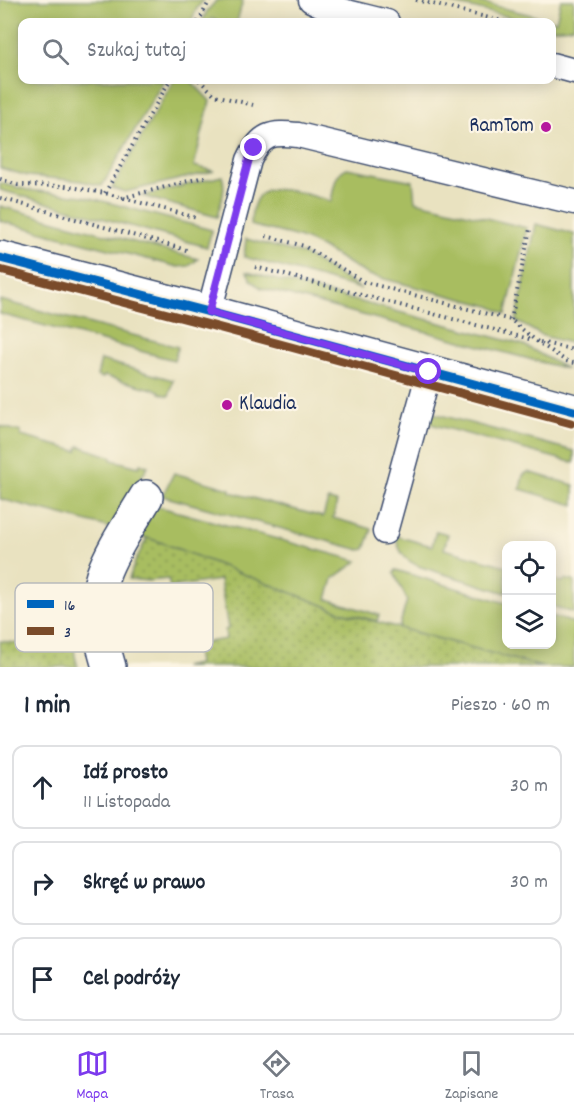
<!DOCTYPE html>
<html lang="pl">
<head>
<meta charset="utf-8">
<style>
	:root { --surface:#fff; --page:#f6f6f7; --text:#1f2937; --muted:#747a83; --line:#e0e1e3; --accent:#7c3aed }
	body { margin:0; font-family:Dekko,sans-serif; background:var(--page); color:var(--text) }
	.controls { position:absolute; right:18px; bottom:18px; display:grid; overflow:hidden; border-radius:12px; box-shadow:0 3px 15px #0003 }
	.controls button { width:54px; height:54px; display:grid; place-items:center; padding:0; border:0; border-bottom:2px solid var(--line); background:var(--surface); color:var(--text); font:30px sans-serif }
	.stop { position:absolute; width:18px; height:18px; margin:-14px; border:4px solid #7c3aed; border-radius:50%; background:#fff }
	.stop.end { background:#7c3aed; border-color:#fff; box-shadow:0 2px 6px #0008 }
	.list { margin:0; padding:0; list-style:none }
	h2 { display:flex; justify-content:space-between; align-items:center; height:78px; margin:0; padding:0 24px; font-size:26px }
	h2 small { font-size:20px; font-weight:400; color:var(--muted) }
	.list li { display:grid; grid-template-columns:39px 1fr auto; gap:18px; align-items:center; box-sizing:border-box; height:84px; margin:0 12px 12px; padding:0 12px; border:2px solid var(--line); border-radius:12px }
	.list b { display:block; font-size:22px; white-space:nowrap }
	.list p { margin:0; font-size:20px; white-space:nowrap; color:var(--muted) }
	.list em { font-size:20px; font-style:normal; color:var(--muted) }
	.icon { flex:none; width:33px; height:33px; fill:none; stroke:currentColor; stroke-width:2; stroke-linecap:round; stroke-linejoin:round }
	.map { position:relative; flex:none; width:574px; height:667px; overflow:hidden }
	.search { position:absolute; background:var(--surface); box-shadow:0 3px 15px #0003; left:18px; right:18px; top:18px; height:66px; display:flex; align-items:center; gap:15px; box-sizing:border-box; padding:0 21px; border-radius:12px; color:var(--muted); font-size:22px }
	.sheet { height:366px; background:var(--surface) }
	nav { display:flex; justify-content:space-around; align-items:center; box-sizing:border-box; height:84px; border-top:2px solid var(--line); background:var(--surface); font-size:16px; color:var(--muted) }
	nav a { display:grid; justify-items:center; gap:3px }
	nav .on { color:var(--accent) }
	.map>svg:first-child { display:block }
	.grass { fill:#a8bd61; stroke:#627660; stroke-width:1.5 }
	.park { fill:url(#park-dots); stroke:#627660; stroke-width:1.5 }
	.lines { fill:none; stroke-linecap:round; stroke-linejoin:round }
	.service-casing { stroke:#3a4a6d; stroke-width:27 }
	.minor-casing { stroke:#3a4a6d; stroke-width:36 }
	.secondary-casing { stroke:#3a4a6d; stroke-width:36 }
	.path { stroke:#3a4a6d; stroke-width:4; stroke-dasharray:1.5 4.5; stroke-linecap:butt }
	.service { stroke:#fff; stroke-width:24 }
	.minor { stroke:#fff; stroke-width:33 }
	.secondary { stroke:#fff; stroke-width:33 }
	.bus-1-casing { stroke:#fcf5e5; stroke-width:14 }
	.bus-2-casing { stroke:#fcf5e5; stroke-width:14 }
	.bus-1 { stroke:#0065bd; stroke-width:9 }
	.bus-2 { stroke:#7a4b2a; stroke-width:9 }
	.route { stroke:#7c3aed; stroke-width:8 }
	.poi-dot { fill:#b5179e; stroke:#fcf5e5; stroke-width:2 }
	.labels { text-anchor:middle; dominant-baseline:central; stroke-width:4.5; stroke-linejoin:round; paint-order:stroke }
	.poi-label { font-size:21px; fill:#1b2f5e; stroke:#fcf5e5; text-anchor:end }
	.key { fill:#fcf5e5; stroke:#b8babc; stroke-width:1.5 }
	.key-label { font-size:16px; fill:#1b2f5e }
</style>
</head>
<body>
<div class="map">
<svg width="574" height="667" viewBox="0 0 574 667">
	<defs>
		<pattern id="park-dots" width="8" height="8" patternUnits="userSpaceOnUse" patternTransform="scale(1.5)"><rect width="8" height="8" fill="#a8bd61"/><path d="M2 2h.1M6 6h.1" fill="none" stroke="#889a53" stroke-width="1.8" stroke-linecap="round"/></pattern>
	</defs>
	<rect width="100%" height="100%" fill="#fcf5e5"/>
	<filter id="ink" filterUnits="userSpaceOnUse"><feTurbulence type="fractalNoise" baseFrequency=".0167" numOctaves="2"/><feDisplacementMap in="SourceGraphic" scale="12" xChannelSelector="R" yChannelSelector="G"/><feConvolveMatrix kernelMatrix="1 2 1 2 8 2 1 2 1" color-interpolation-filters="sRGB"/></filter>
	<filter id="wash" filterUnits="userSpaceOnUse"><feTurbulence type="fractalNoise" baseFrequency=".008" numOctaves="4" result="noise"/><feDisplacementMap in="SourceGraphic" scale="24" xChannelSelector="R" yChannelSelector="G"/><feGaussianBlur stdDeviation="1.35" result="paint"/><feColorMatrix in="noise" values="0 0 0 0 0 0 0 0 0 0 0 0 0 0 0 0 0 1.4 0 .05"/><feComposite in="paint" operator="in"/></filter>
	<g filter="url(#wash)">
		<rect width="100%" height="100%" fill="#e9e2c0"/>
		<g class="grass">
			<polygon points="0,0 204,0 197,8 191,22 22,22 22,80 164,80 102,186 81,181 28,176 0,168"/>
			<polygon points="217,0 243,0 237,22 223,22 211,19 210,22 202,22 207,11"/>
			<path d="M438,0H479V2L556,21L561,0H574V26C566,28 559,29 552,28V22H530Z"/>
			<polygon points="174,80 190,80 210,101 194,166 214,171 125,192 112,188"/>
			<path d="M347,168L413,181L415,201L527,228L506,314L490,306L369,275C351,266 335,254 317,245C296,234 272,231 250,225C252,214 252,202 261,194C273,182 315,197 331,201C334,189 334,173 347,168Z"/>
			<path d="M222,176C227,190 220,204 217,217L142,196Z"/>
			<polygon points="0,183 28,190 84,196 212,230 207,247 0,190"/>
			<polygon points="0,206 198,259 189,266 178,267 0,221"/>
			<polygon points="536,224 574,234 574,344 543,336 516,321"/>
			<polygon points="246,239 303,254 361,289 244,257"/>
			<polygon points="247,272 524,345 567,369 261,288 251,280"/>
			<polygon points="0,300 178,347 174,360 0,314"/>
			<polygon points="101,360 173,380 169,396 160,393 160,391 104,376 103,378 97,376"/>
			<polygon points="433,413 574,451 574,463 427,423 430,415"/>
			<polygon points="0,426 21,432 21,436 77,451 79,446 112,457 112,460 139,467 140,464 148,466 111,528 0,499"/>
			<polygon points="528,472 574,485 574,505 520,489 523,475"/>
			<polygon points="174,473 230,489 230,492 323,517 328,500 337,502 333,518 372,529 365,549 360,550 162,496"/>
			<polygon points="156,506 358,561 333,579 327,599 379,615 377,621 341,612 160,542 139,536"/>
			<path d="M436,531L448,534L444,549L506,566V593L421,567C405,561 399,553 396,536L432,546Z"/>
			<polygon points="396,570 506,603 506,644 552,644 552,616 574,623 574,667 542,667 399,628 407,600 394,573"/>
			<polygon points="552,579 563,582 565,579 574,581 574,613 552,606"/>
		</g>
		<g class="park">
			<polygon points="147,538 160,542 341,612 542,667 183,667 198,664 196,650 203,649 203,643 226,639 225,630 228,629 220,580 170,587 168,579 148,581 129,579 135,562"/>
			<polygon points="0,641 48,647 74,647 75,656 78,667 0,667"/>
		</g>
	</g>
	<g filter="url(#ink)">
		<g class="lines">
			<defs>
				<g id="service">
					<polyline points="311,0 326,7 387,22"/>
					<polyline points="552,65 574,71"/>
					<path d="M209,312L249,160C261,134 271,132 298,135L574,202"/>
					<polyline points="385,532 429,372"/>
				</g>
				<path id="minor" d="M109,667C100,637 93,606 103,575C112,549 132,521 146,497"/>
				<polyline id="secondary" points="0,258 209,312 574,411"/>
			</defs>
			<use href="#service" class="service-casing"/>
			<use href="#minor" class="minor-casing"/>
			<use href="#secondary" class="secondary-casing"/>
			<g class="path">
				<polyline points="416,0 506,22"/>
				<polyline points="198,22 210,0"/>
				<polyline points="199,80 215,95 253,105"/>
				<polyline points="0,179 18,185 65,186 105,193 197,218"/>
				<polyline points="105,193 170,80"/>
				<polyline points="0,198 190,251"/>
				<polyline points="122,198 208,176"/>
				<polyline points="266,236 304,246 364,282 511,320 535,340 566,361 574,363"/>
				<polyline points="255,267 533,340"/>
				<polyline points="511,320 530,229"/>
				<polyline points="540,342 574,350"/>
			</g>
			<use href="#service" class="service"/>
			<use href="#minor" class="minor"/>
			<use href="#secondary" class="secondary"/>
			<defs>
				<polyline id="bus-1" points="0,258 209,312 574,411"/>
				<polyline id="bus-2" points="0,270 206,324 571,423"/>
			</defs>
			<use href="#bus-1" class="bus-1-casing"/>
			<use href="#bus-2" class="bus-2-casing"/>
			<use href="#bus-1" class="bus-1"/>
			<use href="#bus-2" class="bus-2"/>
		</g>
	</g>
	<g class="lines" filter="url(#ink)">
		<polyline class="route" points="254,148 249,159 244,178 209,312 429,372"/>
	</g>
	<g class="poi-dot">
		<circle cx="546" cy="127" r="6"/>
		<circle cx="227" cy="405" r="6"/>
	</g>
	<g class="labels">
		<g class="poi-label">
			<text x="534" y="127">RamTom</text>
			<text x="239" y="405" text-anchor="start">Klaudia</text>
		</g>
	</g>
	<rect x="15" y="583" width="198" height="69" rx="9" class="key"/>
	<rect x="27" y="600" width="27" height="8" fill="#0065bd"/>
	<rect x="27" y="627" width="27" height="8" fill="#7a4b2a"/>
	<g class="key-label">
		<text x="64" y="610">16</text>
		<text x="64" y="637">3</text>
	</g>
</svg>
<div class="controls">
<button><svg class="icon" aria-label="locate" viewBox="0 0 24 24"><circle cx="12" cy="12" r="6"/><path d="M12 2v4M12 18v4M2 12h4M18 12h4"/></svg></button>
<button><svg class="icon" aria-label="layers" viewBox="0 0 24 24"><path d="M12 4l9 5-9 5-9-5zM3 14l9 5 9-5"/></svg></button>
</div>
<div class="stop" style="left:429px;top:372px"></div>
<div class="stop end" style="left:254px;top:148px"></div>
<div class="search"><svg class="icon" aria-label="search" viewBox="0 0 24 24"><circle cx="10" cy="10" r="6"/><path d="M15 15l6 6"/></svg>Szukaj tutaj</div>
</div>
<section class="sheet">
<h2>1 min<small>Pieszo · 60 m</small></h2>
<ul class="list">
<li><svg class="icon" aria-label="ahead" viewBox="0 0 24 24"><path d="M12 20V5M6 11l6-6 6 6"/></svg><div><b>Idź prosto</b><p>11 Listopada</p></div><em>30 m</em></li>
<li><svg class="icon" aria-label="right" viewBox="0 0 24 24"><path d="M7 20v-9h11M14 6l5 5-5 5"/></svg><div><b>Skręć w prawo</b></div><em>30 m</em></li>
<li><svg class="icon" aria-label="arrive" viewBox="0 0 24 24"><path d="M6 21V4h12l-3 4 3 4H6"/></svg><div><b>Cel podróży</b></div></li>
</ul>
</section>
<nav>
<a class="on"><svg class="icon" aria-label="map" viewBox="0 0 24 24"><path d="M3 6l6-2 6 2 6-2v14l-6 2-6-2-6 2zM9 4v14M15 6v14"/></svg>Mapa</a>
<a><svg class="icon" aria-label="directions" viewBox="0 0 24 24"><path d="M12 3l9 9-9 9-9-9zM9 14v-3h6M13 9l2 2-2 2"/></svg>Trasa</a>
<a><svg class="icon" aria-label="saved" viewBox="0 0 24 24"><path d="M7 4h10v16l-5-4-5 4z"/></svg>Zapisane</a>
</nav>
</body>
</html>
